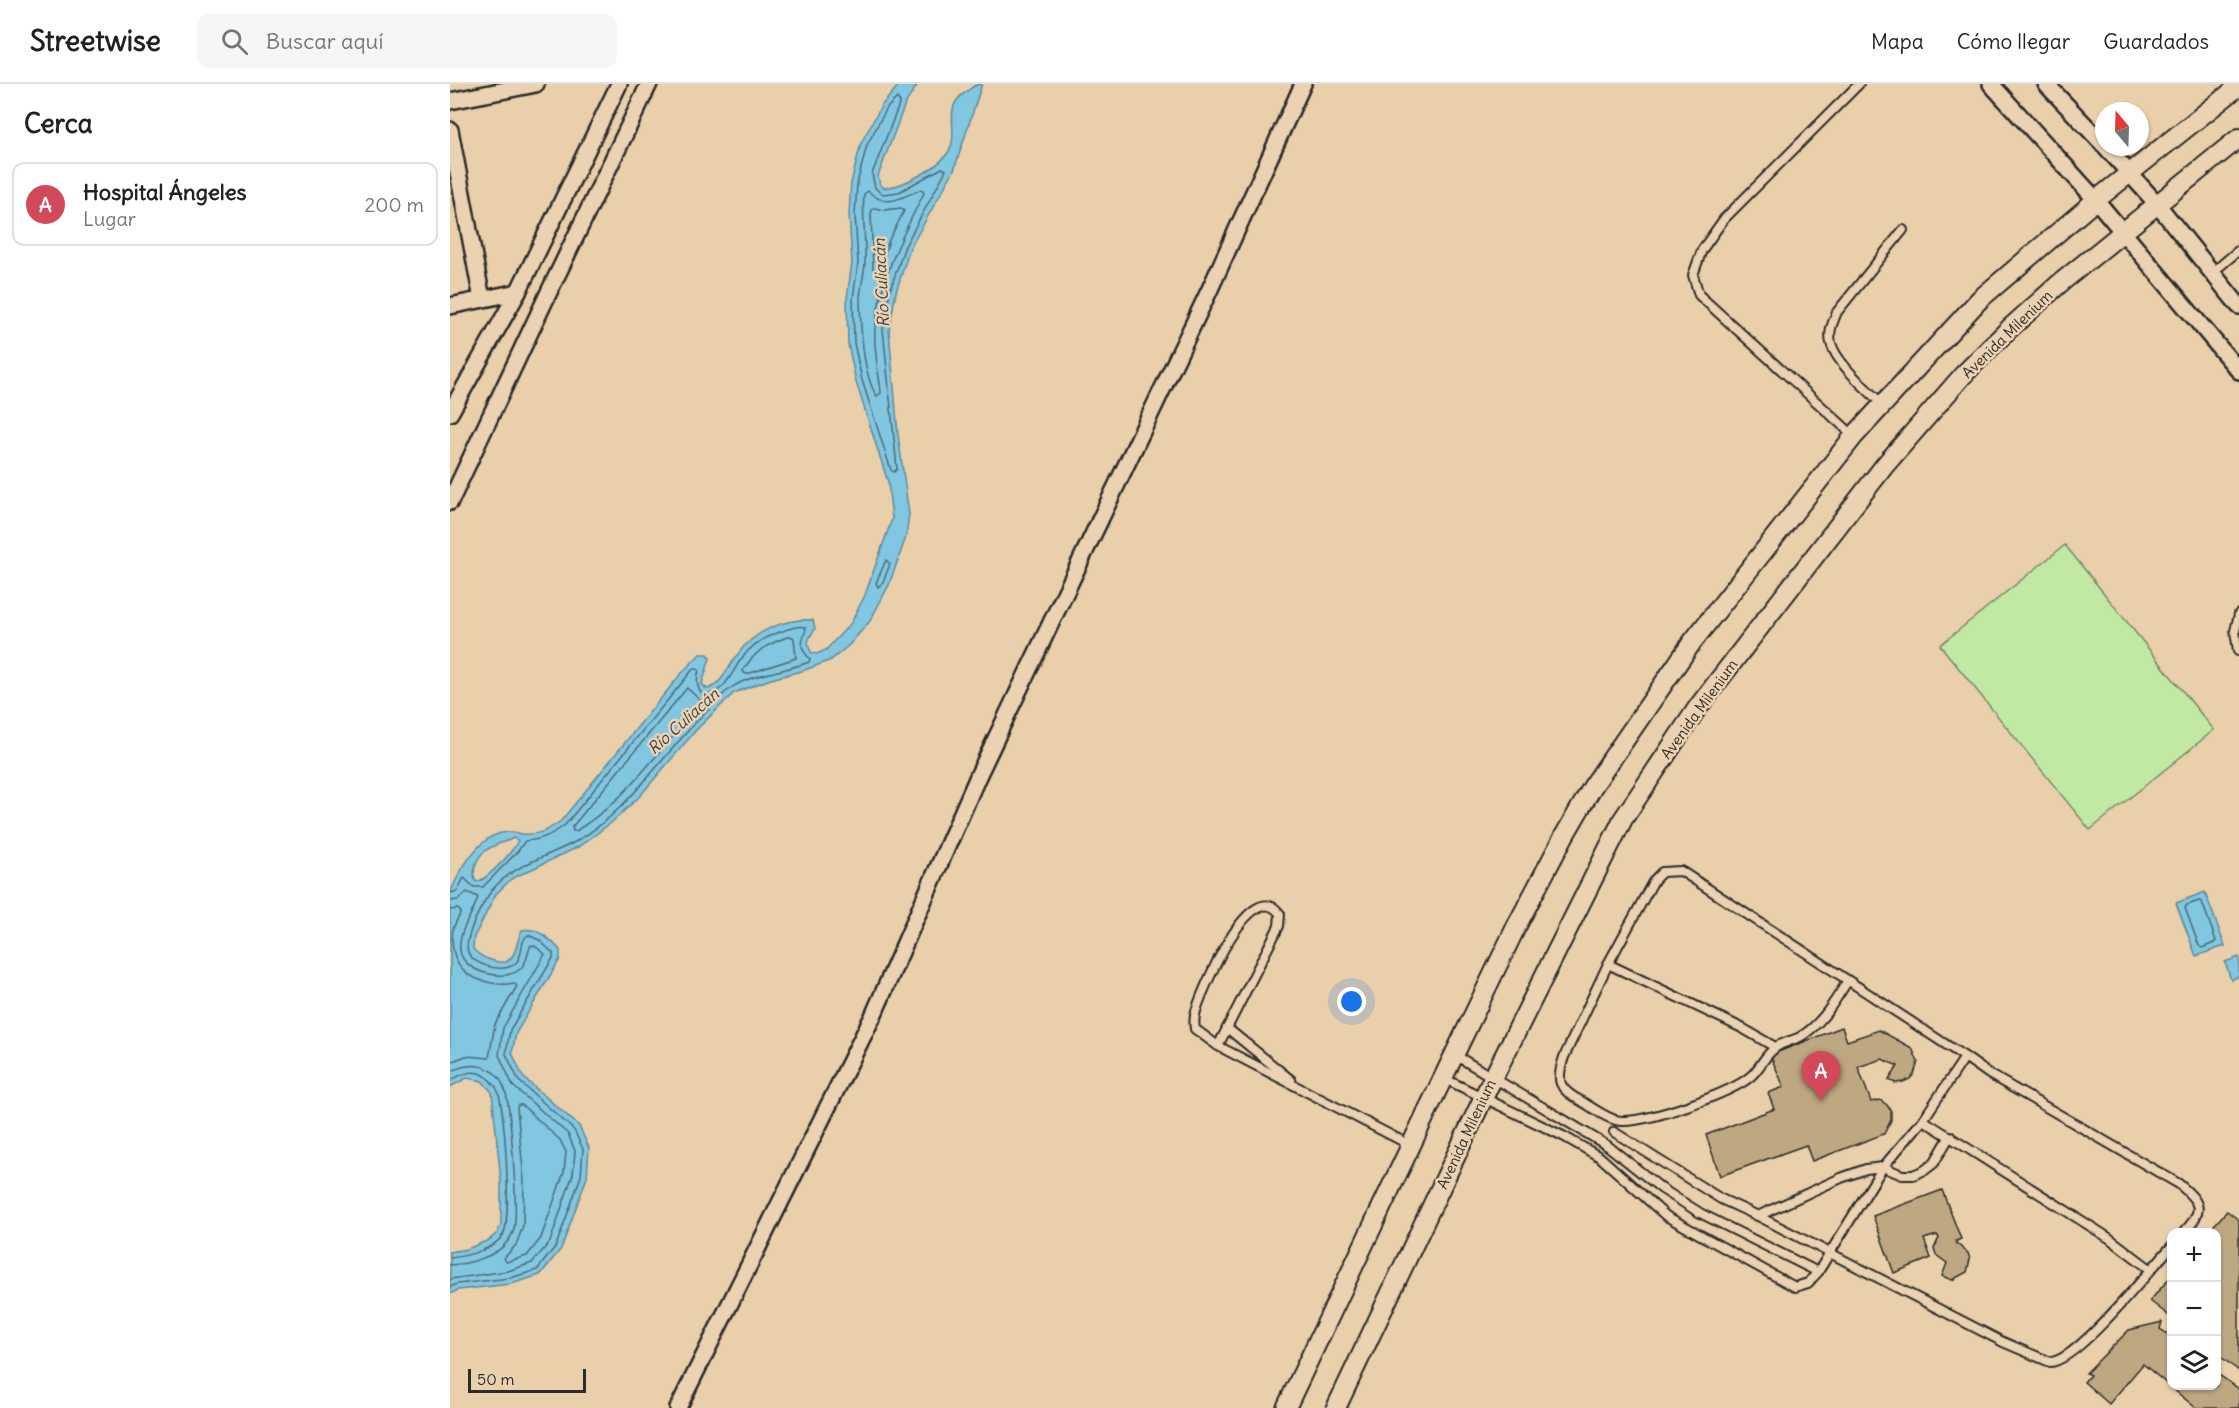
<!DOCTYPE html>
<html lang="es">
<head>
<meta charset="utf-8">
<style>
	:root { --surface:#fff; --page:#f6f6f6; --text:#202124; --muted:#757577; --line:#e0e0e0; --accent:#d1495b }
	body { margin:0; font-family:Delius,sans-serif; background:var(--page); color:var(--text) }
	.controls { position:absolute; right:18px; bottom:18px; display:grid; overflow:hidden; border-radius:12px; box-shadow:0 2px 4px #0004 }
	.controls button { width:54px; height:54px; display:grid; place-items:center; padding:0; border:0; border-bottom:2px solid var(--line); background:var(--surface); color:var(--text); font:30px sans-serif }
	.compass { position:absolute; left:1645px; top:18px; width:54px; height:54px; border-radius:50%; background:var(--surface); box-shadow:0 2px 4px #0004; rotate:341deg }
	.scale { position:absolute; left:18px; bottom:15px; width:118px; box-sizing:border-box; padding-left:6px; border:3px solid #2b2b2b; border-top:0; font-size:16px; line-height:21px; white-space:nowrap; color:#2b2b2b; -webkit-text-stroke:4px #ead2b2; paint-order:stroke }
	.you { position:absolute; left:902px; top:918px; width:21px; height:21px; margin:-15px; border:4px solid #fff; border-radius:50%; background:#1a73e8; box-shadow:0 0 0 9px #1a73e833 }
	.badge { display:grid; place-items:center; width:39px; height:39px; border-radius:50%; background:var(--accent); color:#fff; font-size:20px; font-weight:700 }
	.pin { position:absolute; translate:-50% -50px; filter:drop-shadow(0 2px 3px #0008) }
	.pin::after { content:''; position:absolute; top:32px; width:21px; height:18px; background:inherit; clip-path:polygon(0 0,100% 0,50% 100%) }
	.list { margin:0; padding:0; list-style:none }
	h2 { display:flex; justify-content:space-between; align-items:center; height:78px; margin:0; padding:0 24px; font-size:26px }
	h2 small { font-size:20px; font-weight:400; color:var(--muted) }
	.list li { display:grid; grid-template-columns:39px 1fr auto; gap:18px; align-items:center; box-sizing:border-box; height:84px; margin:0 12px 12px; padding:0 12px; border:2px solid var(--line); border-radius:12px }
	.list b { display:block; font-size:22px; white-space:nowrap }
	.list p { margin:0; font-size:20px; white-space:nowrap; color:var(--muted) }
	.list em { font-size:20px; font-style:normal; color:var(--muted) }
	.icon { flex:none; width:33px; height:33px; fill:none; stroke:currentColor; stroke-width:2; stroke-linecap:round; stroke-linejoin:round }
	.map { position:relative; flex:none; width:1789px; height:1324px; overflow:hidden }
	header { display:flex; align-items:center; gap:36px; box-sizing:border-box; height:84px; padding:0 30px; background:var(--surface); border-bottom:2px solid var(--line) }
	header strong { font-size:28px }
	nav { display:flex; gap:33px; margin-inline-start:auto; font-size:21px }
	.search { width:420px; height:54px; background:var(--page); display:flex; align-items:center; gap:15px; box-sizing:border-box; padding:0 21px; border-radius:12px; color:var(--muted); font-size:22px }
	main { display:flex }
	aside { flex:1; background:var(--surface) }
	.map>svg:first-child { display:block }
	.green { fill:#c1e9a4; stroke:#768a68; stroke-width:1.5 }
	.water { fill:#81c7e2; stroke:#5f8999; stroke-width:1.5; fill-rule:evenodd }
	.lines { fill:none; stroke-linecap:round; stroke-linejoin:round }
	.shore { stroke:#4d6974; stroke-width:1.5 }
	.building { fill:#bea882; stroke:#2b2b2b; stroke-width:1.5 }
	.service-casing { stroke:#2b2b2b; stroke-width:12 }
	.minor-casing { stroke:#2b2b2b; stroke-width:20 }
	.tertiary-casing { stroke:#2b2b2b; stroke-width:22 }
	.service { stroke:#ead2b2; stroke-width:8 }
	.minor { stroke:#ead2b2; stroke-width:15 }
	.tertiary { stroke:#ead2b2; stroke-width:18 }
	.labels { text-anchor:middle; dominant-baseline:central; stroke-width:5; stroke-linejoin:round; paint-order:stroke }
	.street-label { font-size:15px; fill:#2b2b2b; stroke:#ead2b2 }
	.water-label { font-size:16px; font-style:italic; fill:#384246; stroke:#ead2b2 }
</style>
</head>
<body>
<header>
<strong>Streetwise</strong>
<div class="search"><svg class="icon" aria-label="search" viewBox="0 0 24 24"><circle cx="10" cy="10" r="6"/><path d="M15 15l6 6"/></svg>Buscar aquí</div>
<nav><a>Mapa</a><a>Cómo llegar</a><a>Guardados</a></nav>
</header>
<main>
<aside>
<h2>Cerca<small></small></h2>
<ul class="list">
<li><span class="badge">A</span><div><b>Hospital Ángeles</b><p>Lugar</p></div><em>200 m</em></li>
</ul>
</aside>
<div class="map">
<svg width="1789" height="1324" viewBox="0 0 1789 1324">
	<rect width="100%" height="100%" fill="#e9d0ab"/>
	<filter id="ink" filterUnits="userSpaceOnUse"><feTurbulence type="fractalNoise" baseFrequency=".0167" numOctaves="2"/><feDisplacementMap in="SourceGraphic" scale="12" xChannelSelector="R" yChannelSelector="G"/><feConvolveMatrix kernelMatrix="1 2 1 2 8 2 1 2 1" color-interpolation-filters="sRGB"/></filter>
	<g filter="url(#ink)">
		<polygon class="green" points="1615,461 1764,646 1640,746 1490,561"/>
		<g class="water">
			<path d="M450,0H468L455,20L428,92L430,100L434,104C454,102 498,81 502,59C506,40 494,22 516,8C522,4 524,0 532,0L504,86L460,164L446,208L439,246L448,351L459,430L456,453L439,501L420,537L399,561L381,576L355,586L321,595L284,609L247,645L189,713L161,739L128,763L61,795L46,810L24,853L23,865C31,874 45,879 56,878C68,871 66,857 72,846C87,843 100,855 110,866V875L66,949L62,969L73,993L129,1042L139,1064L137,1093L111,1165L90,1191L61,1200L8,1206L0,1210V1168L17,1165L39,1156L47,1149L51,1141V1098L42,1008L32,997L17,994L0,1003V809C10,786 29,749 58,748C63,747 68,749 72,750C89,752 98,746 111,737L230,591L250,570H258L260,574L252,600L257,605C272,601 279,581 288,570C304,547 335,534 363,536L365,545C359,554 355,559 362,569L367,570L376,566L401,539L415,511L442,435L438,398L406,298L398,260L397,214L402,179L399,130L401,99L411,59L432,21ZM64,754L68,756C64,767 37,796 26,798C23,792 24,789 25,783C30,763 48,761 64,754Z"/>
			<polygon points="1755,808 1775,862 1746,872 1726,819"/>
			<polygon points="1789,873 1789,892 1781,896 1775,878"/>
		</g>
		<g class="lines">
			<g class="shore">
				<polygon points="447,14 450,18 422,90 425,104 433,110 449,108 492,84 496,86 455,162 440,206 433,245 447,385 444,388 441,386 412,296 404,259 403,215 408,179 405,130 407,100 417,61 437,24"/>
				<path d="M472,105L474,109C452,152 430,195 425,244C423,265 429,288 431,309L427,312C413,293 410,240 410,217C410,204 414,192 415,180C416,156 412,133 414,110L418,107C438,126 450,113 472,105Z"/>
				<polygon points="425,124 434,126 451,124 454,127 439,156 429,186 427,188 423,185 421,130 422,126"/>
				<polygon points="436,476 440,480 433,498 428,503 426,499"/>
				<path d="M340,552L344,554L346,574L297,590L294,589L293,586C307,565 318,560 340,552Z"/>
				<path d="M237,604L252,618V621C226,646 205,675 180,702C164,720 146,734 126,747H123L122,743L136,726Z"/>
				<path d="M0,809L7,807L14,794L24,803H33L68,767L75,757C92,756 101,751 115,741L244,584L249,586C246,596 246,617 263,609C277,604 284,584 292,574C302,560 314,553 330,548C338,545 348,541 356,543C354,558 346,560 360,575L359,578C334,588 303,589 281,604C272,610 265,619 258,626C213,669 180,727 125,758C97,773 64,780 43,805C34,816 13,854 18,868C23,882 55,890 66,879C74,871 69,857 78,851L89,856L103,869V874L60,946L56,970L69,997L124,1046L133,1065L131,1092L106,1162L87,1186L60,1194L7,1200L0,1203"/>
				<path d="M0,817L8,816L17,808L28,813C23,832 8,845 10,866C12,888 53,898 69,886C77,880 77,870 81,861L85,862L95,870L53,944L49,971L63,1002L118,1050L125,1067L123,1090L100,1158L82,1179L58,1187L0,1195"/>
				<polygon points="1749,817 1752,818 1766,857 1764,859 1752,864 1749,862 1735,824 1737,821"/>
				<path d="M0,826L8,825L11,828C9,833 5,839 3,845C0,867 6,887 27,895C40,899 50,902 64,899L67,902L45,940L39,974L16,972L0,978"/>
				<path d="M0,988C20,977 44,979 54,1003C61,1019 68,1127 64,1145C63,1149 60,1154 58,1157C46,1173 19,1180 0,1181"/>
				<path d="M0,997C11,990 22,985 34,991C38,994 45,1001 47,1005C55,1020 62,1137 53,1151C44,1166 17,1172 0,1174"/>
				<polygon points="68,1021 72,1021 110,1056 116,1068 114,1088 91,1154 77,1172 56,1178 54,1174 66,1161 73,1142 74,1097 67,1024"/>
			</g>
		</g>
		<g class="building">
			<polygon points="1392,943 1397,957 1429,946 1462,964 1468,978 1464,990 1460,995 1453,998 1445,999 1439,996 1448,982 1432,975 1408,983 1421,1018 1430,1016 1437,1021 1441,1027 1441,1036 1434,1050 1362,1077 1356,1061 1270,1092 1256,1051 1324,1025 1318,1009 1334,1003 1320,971"/>
			<polygon points="1492,1106 1511,1155 1506,1157 1507,1160 1518,1169 1520,1175 1517,1188 1502,1196 1492,1192 1497,1179 1486,1171 1484,1164 1489,1154 1487,1151 1474,1155 1481,1174 1444,1189 1423,1132"/>
			<polygon points="1777,1127 1789,1136 1789,1287 1766,1269 1766,1148 1758,1148"/>
			<polygon points="1722,1191 1722,1234 1700,1217"/>
			<polygon points="1712,1238 1710,1245 1722,1253 1722,1302 1766,1302 1766,1289 1789,1305 1789,1324 1746,1324 1693,1280 1659,1320 1634,1298 1640,1291 1636,1289 1679,1246"/>
		</g>
		<g class="lines">
			<defs>
				<g id="service">
					<polyline points="1762,189 1789,166"/>
					<path d="M1432,320C1417,305 1386,279 1381,259C1378,248 1383,238 1387,228L1453,146"/>
					<polyline points="1404,352 1249,211 1243,191 1252,166 1274,135 1409,0"/>
					<polyline points="1788,567 1785,547 1789,530"/>
					<path d="M1158,880L1114,973C1106,997 1108,1005 1131,1017C1142,1023 1159,1037 1172,1037C1198,1038 1282,1009 1301,992C1310,984 1315,971 1325,964C1332,958 1342,957 1350,953C1372,940 1384,918 1397,898"/>
					<polyline points="777,944 841,996"/>
					<path d="M768,962L829,842L830,830C801,789 752,907 746,927C744,933 744,939 745,945L768,962L960,1061"/>
					<polyline points="1325,963 1292,944 1158,880 1204,796 1212,788 1231,787 1515,973"/>
					<polyline points="1005,971 1158,1062 1212,1105 1250,1129 1368,1188"/>
					<polyline points="993,994 1113,1052 1150,1073 1216,1132 1345,1203 1358,1199 1368,1188 1433,1083 1473,1036 1659,1154 1700,1185"/>
					<path d="M1473,1036L1515,973L1539,990L1729,1100C1751,1119 1755,1126 1734,1148"/>
					<polyline points="1164,1048 1271,1115 1308,1132 1391,1094 1416,1085 1433,1083 1452,1091 1463,1091 1475,1086 1484,1079 1500,1052"/>
					<path d="M1308,1132L1553,1258L1600,1278C1627,1278 1700,1185 1722,1162"/>
				</g>
				<g id="minor">
					<polyline points="1541,0 1646,116 1789,287"/>
					<polyline points="1596,0 1654,61"/>
					<polyline points="0,17 86,0"/>
					<polyline points="0,46 32,215"/>
					<polyline points="1656,63 1707,120 1789,222"/>
					<polyline points="0,222 68,208"/>
					<polyline points="0,329 68,208 169,0"/>
					<polyline points="0,418 98,210 199,0"/>
					<polyline points="228,1324 423,932 529,690 760,205 853,0"/>
				</g>
				<g id="tertiary">
					<polyline points="836,1324 993,994 1066,843 1114,752 1143,702 1243,557 1404,352 1530,215 1646,116 1789,2"/>
					<polyline points="886,1324 1039,1002 1173,735 1248,623 1435,381 1514,290 1559,245 1609,200 1789,54"/>
				</g>
			</defs>
			<use href="#service" class="service-casing"/>
			<use href="#minor" class="minor-casing"/>
			<use href="#tertiary" class="tertiary-casing"/>
			<use href="#service" class="service"/>
			<use href="#minor" class="minor"/>
			<use href="#tertiary" class="tertiary"/>
		</g>
	</g>
	<g class="labels">
		<g class="street-label">
			<text transform="translate(1557 250) rotate(-44)">Avenida Milenium</text>
			<text transform="translate(1249 625) rotate(-54)">Avenida Milenium</text>
			<text transform="translate(1016 1050) rotate(-65)">Avenida Milenium</text>
		</g>
		<g class="water-label">
			<text transform="translate(431 199) rotate(-93)">Río Culiacán</text>
			<text transform="translate(233 637) rotate(-42)">Río Culiacán</text>
		</g>
	</g>
</svg>
<div class="controls">
<button>+</button>
<button>−</button>
<button><svg class="icon" aria-label="layers" viewBox="0 0 24 24"><path d="M12 4l9 5-9 5-9-5zM3 14l9 5 9-5"/></svg></button>
</div>
<svg class="compass" viewBox="-18 -18 36 36"><path d="M0-13l5 13h-10z" fill="#e53935"/><path d="M0 13l5-13h-10z" fill="#757577"/></svg>
<div class="scale">50 m</div>
<div class="you"></div>
<div class="pin badge" style="left:1371px;top:1017px">A</div>
</div>
</main>
</body>
</html>
